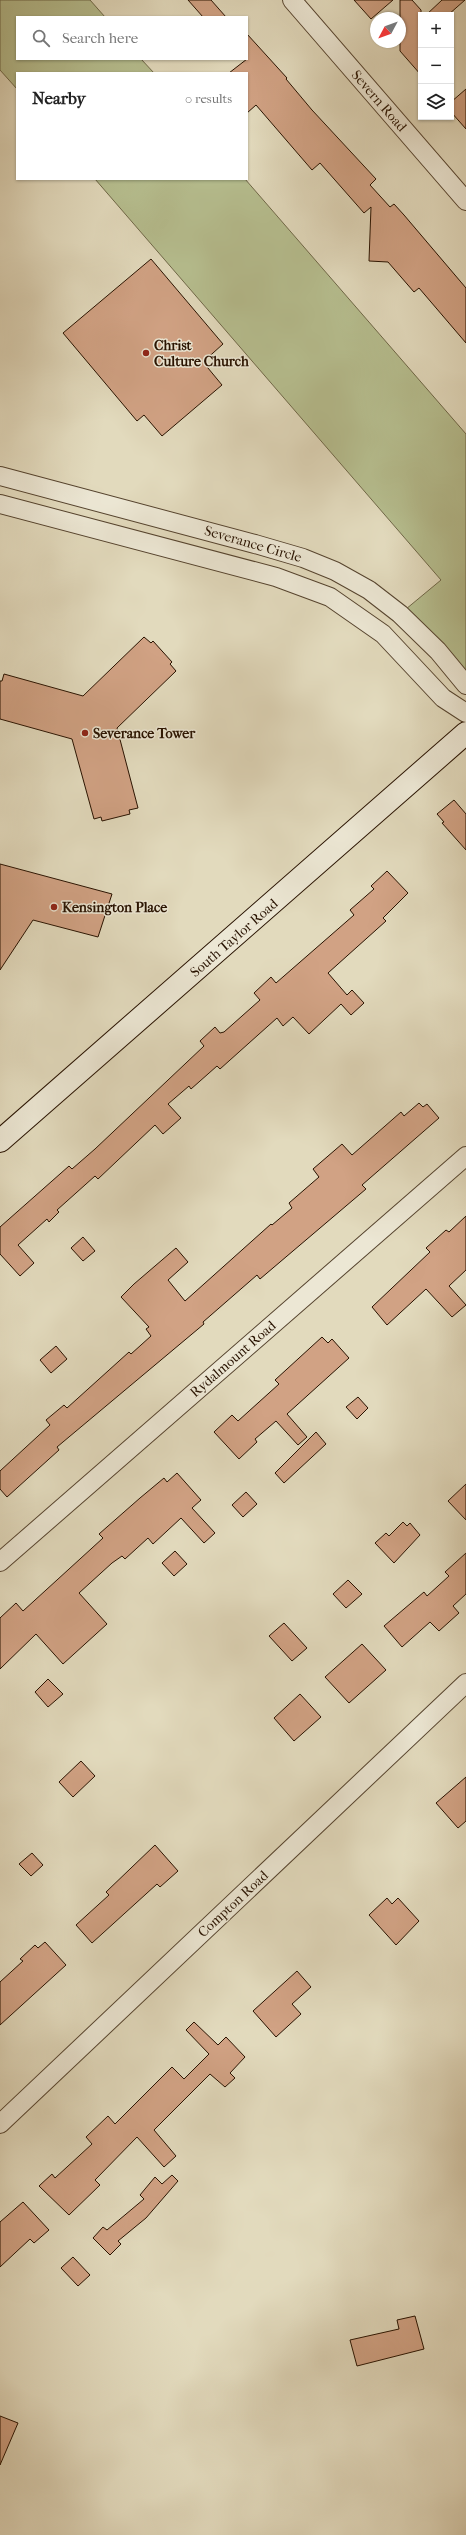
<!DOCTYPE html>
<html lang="en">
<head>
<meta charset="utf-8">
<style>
	:root { --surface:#fff; --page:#f6f6f6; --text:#222; --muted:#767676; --line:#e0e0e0 }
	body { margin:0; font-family:"IM FELL French Canon",serif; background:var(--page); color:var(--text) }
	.controls { position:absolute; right:12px; top:12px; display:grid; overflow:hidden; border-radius:0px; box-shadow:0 1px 3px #0004 }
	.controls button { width:36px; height:36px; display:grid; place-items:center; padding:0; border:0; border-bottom:1px solid var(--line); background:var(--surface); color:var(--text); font:20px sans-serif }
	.compass { position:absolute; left:370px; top:12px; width:36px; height:36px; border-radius:50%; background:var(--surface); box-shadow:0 1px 3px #0004; rotate:229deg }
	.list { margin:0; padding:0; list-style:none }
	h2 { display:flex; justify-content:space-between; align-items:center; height:52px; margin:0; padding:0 16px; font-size:17px }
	h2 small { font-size:13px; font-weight:400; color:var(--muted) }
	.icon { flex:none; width:22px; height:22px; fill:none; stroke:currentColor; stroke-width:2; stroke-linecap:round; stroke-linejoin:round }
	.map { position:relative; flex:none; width:466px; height:2535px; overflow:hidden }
	.search { position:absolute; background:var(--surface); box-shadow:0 1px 3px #0004; left:16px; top:16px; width:232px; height:44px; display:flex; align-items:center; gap:10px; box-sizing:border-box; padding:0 14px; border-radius:0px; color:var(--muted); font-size:15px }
	.panel { position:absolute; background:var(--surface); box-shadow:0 1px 3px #0004; left:16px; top:72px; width:232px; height:108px; border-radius:0px }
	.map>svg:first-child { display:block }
	.green { fill:#b6be8f; stroke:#6f6848 }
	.building { fill:#d1a284; stroke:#281200 }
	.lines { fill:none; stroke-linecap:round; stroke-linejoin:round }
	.street-casing { stroke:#56442f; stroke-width:20 }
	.secondary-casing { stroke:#281200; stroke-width:24 }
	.street { stroke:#ece7d4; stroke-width:18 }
	.secondary { stroke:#ece7d4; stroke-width:22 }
	.poi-dot { fill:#8f2418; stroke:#ece7d4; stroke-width:1.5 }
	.labels { text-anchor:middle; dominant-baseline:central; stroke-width:3; stroke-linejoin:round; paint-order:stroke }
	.street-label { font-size:14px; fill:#281200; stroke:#ece7d4 }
	.poi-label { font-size:14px; font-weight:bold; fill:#281200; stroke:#ece7d4; text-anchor:start }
</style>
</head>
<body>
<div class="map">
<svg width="466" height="2535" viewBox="0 0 466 2535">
	<rect width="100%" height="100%" fill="#e2dabd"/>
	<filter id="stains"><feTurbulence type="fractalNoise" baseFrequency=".005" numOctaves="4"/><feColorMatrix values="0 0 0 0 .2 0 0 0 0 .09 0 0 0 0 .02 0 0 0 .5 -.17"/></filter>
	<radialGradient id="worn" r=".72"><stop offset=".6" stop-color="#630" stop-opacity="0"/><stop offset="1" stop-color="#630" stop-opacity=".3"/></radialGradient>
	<g class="green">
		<polygon points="0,0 90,0 105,17 17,17 17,59 141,59 154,73 17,73 17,89 0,70"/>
		<polygon points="95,179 245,179 466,434 466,685 400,614 441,580"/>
	</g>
	<g class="building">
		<polygon points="188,0 211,0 226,17 203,17"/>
		<polygon points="354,0 393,0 371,19"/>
		<polygon points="400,0 412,0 421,10 421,75 400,51"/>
		<polygon points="442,0 465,0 448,15 426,15"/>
		<polygon points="247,34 287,78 286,79 312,110 376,179 370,185 390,207 394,204 404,215 466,288 466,343 419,288 414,292 388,262 369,261 371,207 364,213 320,163 312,170 256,105 247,113 247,73 229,73 247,59"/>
		<polygon points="466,89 466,129 451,112 451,102"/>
		<polygon points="151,259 223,344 203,362 222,385 162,436 144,415 137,421 63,333"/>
		<polygon points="144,637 151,643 153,641 172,662 170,664 176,671 117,728 138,808 129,810 130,814 102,821 101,817 94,819 72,739 0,719 0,681 2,681 4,674 83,696"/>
		<polygon points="454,800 466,814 466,850 442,823 444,822 437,814"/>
		<polygon points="0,864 112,894 98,937 33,920 0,970"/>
		<polygon points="387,871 408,893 383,918 386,921 328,973 347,995 352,990 364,1003 351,1015 341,1004 309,1034 293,1017 283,1026 277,1018 220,1069 217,1066 191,1089 189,1086 168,1104 181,1118 163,1134 155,1125 98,1179 95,1176 57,1210 59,1212 49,1222 47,1219 18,1245 34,1263 20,1276 0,1254 0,1227 69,1166 72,1169 95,1149 204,1046 200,1041 215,1027 220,1033 224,1032 260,1000 254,993 271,977 276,983 354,915 350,910 374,889 371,886"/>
		<polygon points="419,1103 423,1107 427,1104 439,1118 362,1185 366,1189 260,1279 257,1275 203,1322 204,1324 57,1447 59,1450 7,1497 0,1489 0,1471 50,1425 46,1420 64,1405 67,1408 129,1352 131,1354 151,1336 146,1329 149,1327 121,1297 134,1284 176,1248 188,1262 168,1280 185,1301 271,1224 272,1225 292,1208 289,1203 319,1177 313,1169 342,1144 352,1155 401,1112 404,1116"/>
		<polygon points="466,1216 466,1270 449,1286 466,1305 452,1317 426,1289 387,1325 372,1307 430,1252 426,1248 446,1230 449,1232"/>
		<polygon points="83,1237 95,1251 83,1261 71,1248"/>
		<polygon points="322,1337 328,1343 332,1339 349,1358 287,1414 307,1437 298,1445 276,1421 255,1439 257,1442 239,1459 214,1432 232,1415 238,1421 279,1384 275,1380"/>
		<polygon points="56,1346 67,1359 51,1373 40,1360"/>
		<polygon points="358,1397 368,1408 357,1419 346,1407"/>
		<polygon points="316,1432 326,1444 284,1483 275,1473"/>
		<polygon points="177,1473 201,1500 192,1508 215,1533 204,1543 181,1518 153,1544 148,1538 125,1559 122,1556 112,1563 79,1593 107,1624 63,1664 36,1634 0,1669 0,1618 16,1603 23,1611 103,1538 99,1534 140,1498 164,1478 167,1482"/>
		<polygon points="466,1484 466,1520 448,1501"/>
		<polygon points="246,1492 257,1504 243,1517 232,1505"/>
		<polygon points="403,1522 407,1526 410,1523 420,1535 394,1563 375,1543 386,1533 389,1536"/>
		<polygon points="175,1551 187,1564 174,1576 162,1563"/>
		<polygon points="466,1553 466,1594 453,1606 459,1613 439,1631 430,1622 402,1647 384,1626 424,1592 427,1596 449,1576 445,1572"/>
		<polygon points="348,1580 362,1594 346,1608 333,1594"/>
		<polygon points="284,1623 307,1648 292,1661 269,1636"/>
		<polygon points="362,1644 386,1670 349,1703 325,1677"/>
		<polygon points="48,1679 63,1694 48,1707 35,1692"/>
		<polygon points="300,1694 321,1717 294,1741 274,1718"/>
		<polygon points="81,1761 95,1776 73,1797 59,1782"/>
		<polygon points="466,1777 466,1821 458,1828 436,1803"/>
		<polygon points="155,1845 178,1871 160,1887 157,1884 92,1943 76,1925 109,1895 106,1892"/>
		<polygon points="32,1853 43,1865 31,1876 19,1864"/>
		<polygon points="387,1898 392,1904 398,1898 419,1921 396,1945 369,1915"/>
		<polygon points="45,1942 66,1965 0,2025 0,1982 23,1961 20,1959 35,1945 38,1948"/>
		<polygon points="297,1971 311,1987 292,2004 301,2014 276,2037 253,2011"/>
		<polygon points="194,2022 218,2045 226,2037 245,2057 230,2073 235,2078 225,2087 210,2074 154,2130 176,2156 164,2167 137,2137 95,2180 100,2185 69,2215 39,2186 52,2174 55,2178 92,2144 86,2137 108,2116 115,2124 172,2067 184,2079 209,2054 186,2030"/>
		<polygon points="172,2175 178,2181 146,2218 118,2241 121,2244 110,2255 93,2238 103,2227 107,2230 144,2199 140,2195 155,2177 162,2184"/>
		<polygon points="23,2202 49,2230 34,2243 30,2239 0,2267 0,2222"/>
		<polygon points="73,2257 90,2275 78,2286 61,2268"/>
		<polygon points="415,2316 424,2349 357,2366 350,2340 399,2329 397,2320"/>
		<polygon points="0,2416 18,2423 0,2465"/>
	</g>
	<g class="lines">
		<defs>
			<g id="street">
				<polyline points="292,0 466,201"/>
				<polyline points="0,476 255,544 303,558 335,571 369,590 400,614 438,651 466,685"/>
				<polyline points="0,504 276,577 330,597 383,634 443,698 466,713"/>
				<polyline points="0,1562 466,1156"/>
				<polyline points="0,2124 466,1683"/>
			</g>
			<polyline id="secondary" points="0,1141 466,733"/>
		</defs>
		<use href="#street" class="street-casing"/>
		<use href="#secondary" class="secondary-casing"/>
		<use href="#street" class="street"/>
		<use href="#secondary" class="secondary"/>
	</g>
	<g class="poi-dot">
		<circle cx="146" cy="353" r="4"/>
		<circle cx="85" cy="733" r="4"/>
		<circle cx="54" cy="907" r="4"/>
	</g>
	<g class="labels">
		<g class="street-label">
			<text transform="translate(379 101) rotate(49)">Severn Road</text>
			<text transform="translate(253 544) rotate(16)">Severance Circle</text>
			<text transform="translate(234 938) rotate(-41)">South Taylor Road</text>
			<text transform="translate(233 1359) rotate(-41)">Rydalmount Road</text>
			<text transform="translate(233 1904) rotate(-43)">Compton Road</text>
		</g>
		<g class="poi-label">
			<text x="154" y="345">Christ<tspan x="154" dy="16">Culture Church</tspan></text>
			<text x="93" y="733">Severance Tower</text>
			<text x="62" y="907">Kensington Place</text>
		</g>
	</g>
	<rect width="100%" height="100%" filter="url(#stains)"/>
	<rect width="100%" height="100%" fill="url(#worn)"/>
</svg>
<div class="controls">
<button>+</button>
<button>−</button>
<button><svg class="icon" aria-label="layers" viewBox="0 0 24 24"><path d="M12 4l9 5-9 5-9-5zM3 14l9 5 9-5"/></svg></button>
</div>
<svg class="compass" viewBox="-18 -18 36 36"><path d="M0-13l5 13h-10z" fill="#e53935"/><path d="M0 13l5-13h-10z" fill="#767676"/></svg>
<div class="search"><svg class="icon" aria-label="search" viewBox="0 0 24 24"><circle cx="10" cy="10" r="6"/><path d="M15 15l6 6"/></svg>Search here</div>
<section class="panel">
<h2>Nearby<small>0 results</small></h2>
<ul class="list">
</ul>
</section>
</div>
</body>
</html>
